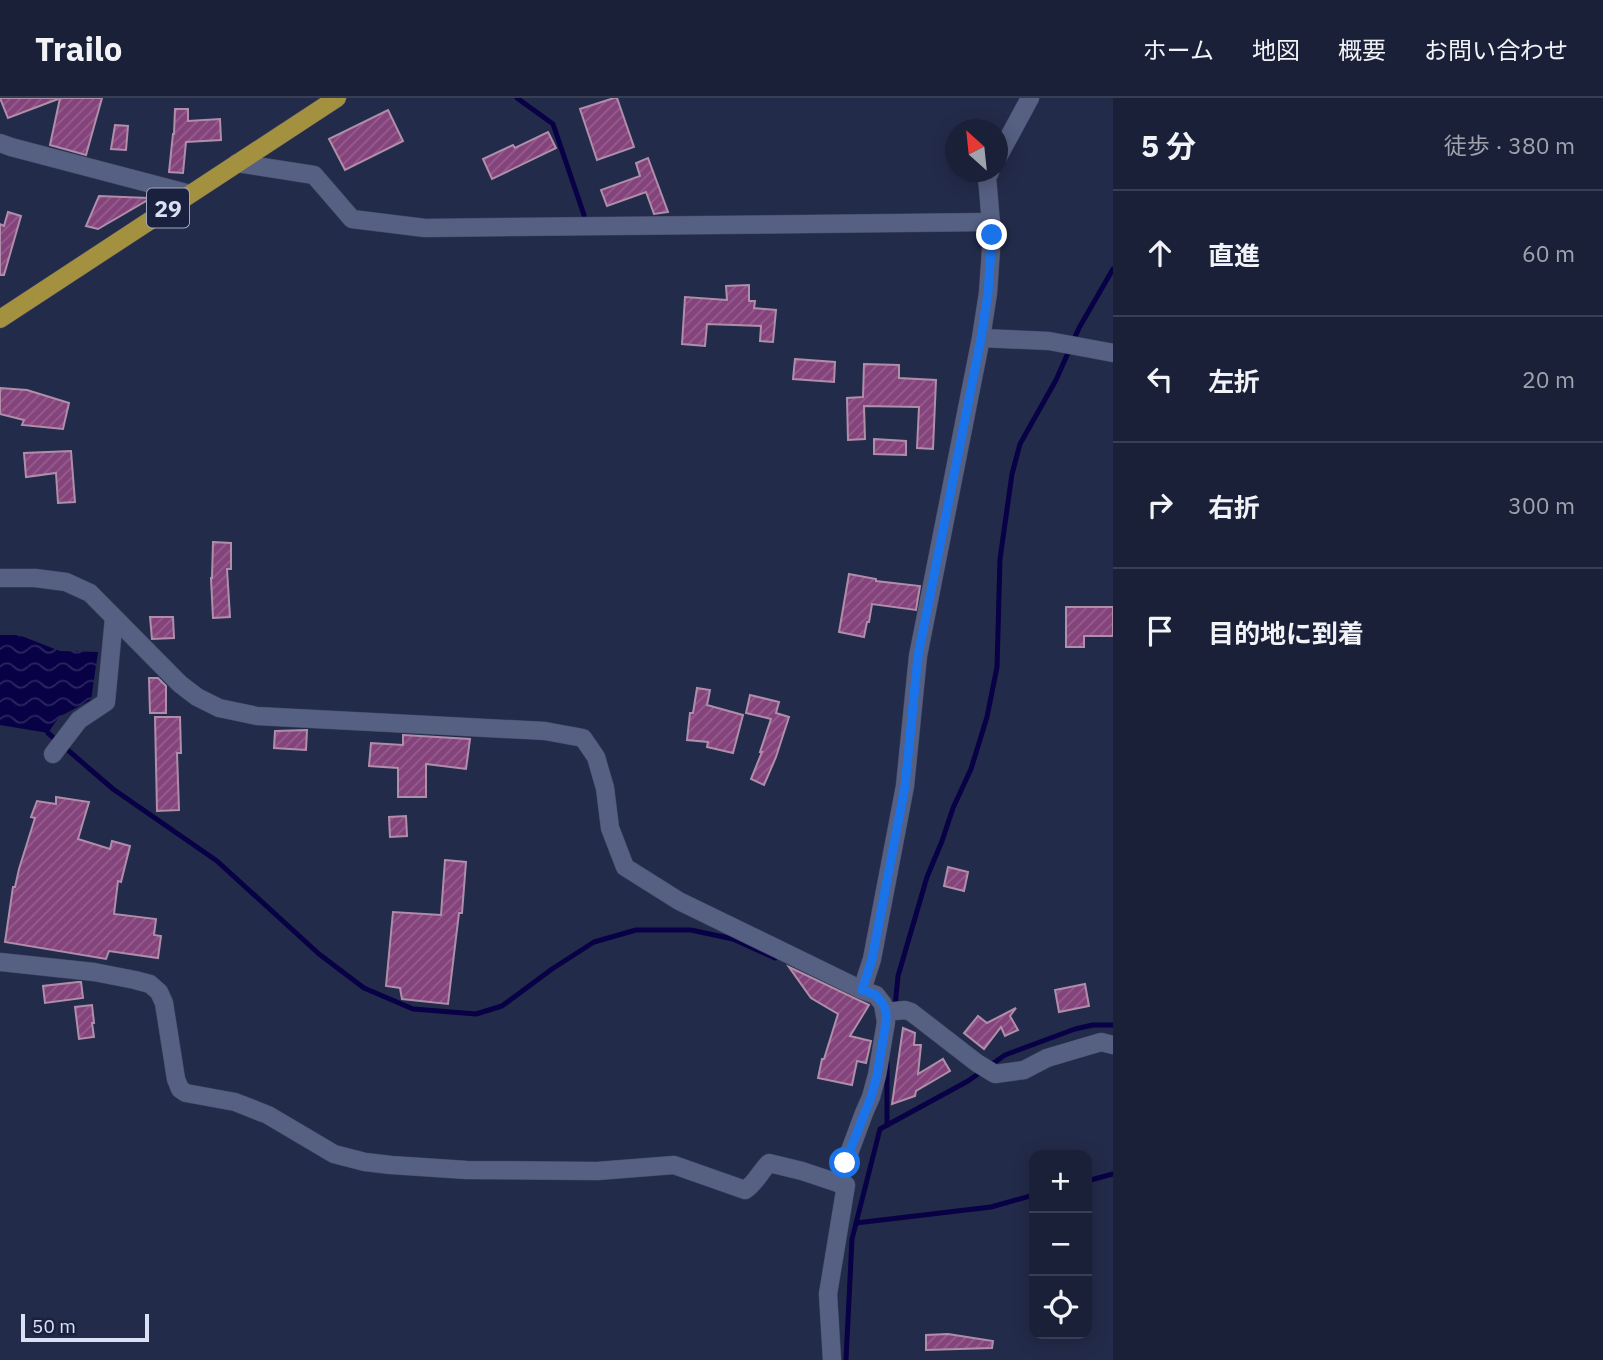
<!DOCTYPE html>
<html lang="ja">
<head>
<meta charset="utf-8">
<style>
	:root { --surface:#1a2038; --page:#232840; --text:#f1f3f6; --muted:#9fa3ae; --line:#383e53 }
	body { margin:0; font-family:"IBM Plex Sans","Noto Sans JP",sans-serif; background:var(--page); color:var(--text) }
	.controls { position:absolute; right:21px; bottom:21px; display:grid; overflow:hidden; border-radius:14px; box-shadow:0 4px 18px #0003 }
	.controls button { width:63px; height:63px; display:grid; place-items:center; padding:0; border:0; border-bottom:2px solid var(--line); background:var(--surface); color:var(--text); font:35px sans-serif }
	.compass { position:absolute; left:945px; top:21px; width:63px; height:63px; border-radius:50%; background:var(--surface); box-shadow:0 4px 18px #0003; rotate:333deg }
	.scale { position:absolute; left:21px; bottom:18px; width:128px; box-sizing:border-box; padding-left:7px; border:4px solid #dae1f5; border-top:0; font-size:19px; line-height:24px; white-space:nowrap; color:#dae1f5; -webkit-text-stroke:5px #1a213f; paint-order:stroke }
	.stop { position:absolute; width:21px; height:21px; margin:-16px; border:5px solid #1a73e8; border-radius:50%; background:#fff }
	.stop.end { background:#1a73e8; border-color:#fff; box-shadow:0 2px 7px #0008 }
	.list { margin:0; padding:0; list-style:none }
	h2 { display:flex; justify-content:space-between; align-items:center; height:91px; margin:0; padding:0 28px; font-size:30px }
	h2 small { font-size:23px; font-weight:400; color:var(--muted) }
	.list li { display:grid; grid-template-columns:46px 1fr auto; gap:21px; align-items:center; box-sizing:border-box; height:126px; padding:0 28px; border-top:2px solid var(--line) }
	.list b { display:block; font-size:26px; white-space:nowrap }
	.list em { font-size:23px; font-style:normal; color:var(--muted) }
	.icon { flex:none; width:38px; height:38px; fill:none; stroke:currentColor; stroke-width:2; stroke-linecap:round; stroke-linejoin:round }
	.map { position:relative; flex:none; width:1113px; height:1262px; overflow:hidden }
	header { display:flex; align-items:center; gap:42px; box-sizing:border-box; height:98px; padding:0 35px; background:var(--surface); border-bottom:2px solid var(--line) }
	header strong { font-size:33px }
	nav { display:flex; gap:38px; margin-inline-start:auto; font-size:24px }
	main { display:flex }
	aside { flex:1; background:var(--surface) }
	.map>svg:first-child { display:block }
	.water { fill:url(#water-waves) }
	.lines { fill:none; stroke-linecap:round; stroke-linejoin:round }
	.stream { stroke:#080145; stroke-width:5 }
	.building { fill:url(#building-hatch); stroke:#b08eaa; stroke-width:2 }
	.minor-casing { stroke:#424862; stroke-width:19 }
	.major-casing { stroke:#424862; stroke-width:19 }
	.minor { stroke:#566083; stroke-width:18 }
	.major { stroke:#a4913f; stroke-width:18 }
	.route { stroke:#1a73e8; stroke-width:9 }
	.labels { text-anchor:middle; dominant-baseline:central; stroke-width:5; stroke-linejoin:round; paint-order:stroke }
	.shield { fill:#1a213f; stroke:#a0a7be; stroke-width:2 }
	.shield-label { font-size:23px; font-weight:bold; fill:#dae1f5 }
</style>
</head>
<body>
<header>
<strong>Trailo</strong>
<nav><a>ホーム</a><a>地図</a><a>概要</a><a>お問い合わせ</a></nav>
</header>
<main>
<div class="map">
<svg width="1113" height="1262" viewBox="0 0 1113 1262">
	<defs>
		<pattern id="water-waves" width="16" height="10" patternUnits="userSpaceOnUse" patternTransform="scale(1.75)"><rect width="16" height="10" fill="#080145"/><path d="M0 5q4-4 8 0t8 0" fill="none" stroke="#2b2660"/></pattern>
		<pattern id="building-hatch" width="6" height="6" patternUnits="userSpaceOnUse" patternTransform="scale(1.75)"><rect width="6" height="6" fill="#84437b"/><path d="M-1 1l2-2M0 6l6-6M5 7l2-2" fill="none" stroke="#955e8e"/></pattern>
	</defs>
	<rect width="100%" height="100%" fill="#232b4a"/>
	<polygon class="water" points="0,537 19,537 60,553 98,554 91,602 59,619 48,635 0,627"/>
	<g class="lines">
		<g class="stream">
			<polyline points="517,0 553,26 584,117"/>
			<polyline points="48,635 113,691 217,763 319,856 364,890 413,911 476,916 502,908 552,871 594,844 636,832 691,832 733,841 775,860"/>
			<polyline points="895,909 898,878 927,779 942,743 953,710 971,671 987,619 997,569 1000,461 1012,376 1020,346 1056,282 1079,230 1113,171"/>
			<polyline points="887,964 887,1027"/>
			<polyline points="1087,1083 1113,1076"/>
			<polyline points="856,1125 991,1109 1034,1097"/>
			<polyline points="846,1262 852,1141 880,1031 968,983 1005,957 1075,931 1093,927 1113,927"/>
		</g>
	</g>
	<g class="building">
		<polygon points="0,0 57,0 58,1 8,20"/>
		<polygon points="60,0 102,0 86,57 50,47"/>
		<polygon points="614,0 617,0 634,49 597,62 580,11"/>
		<polygon points="175,11 188,11 188,23 220,21 221,42 186,44 183,75 169,74 173,36 174,36"/>
		<polygon points="388,12 403,43 345,72 329,41"/>
		<polygon points="115,27 128,28 126,52 111,51"/>
		<polygon points="548,34 556,50 492,81 483,61 513,47 515,50"/>
		<polygon points="648,60 668,114 654,116 646,94 607,108 601,92 640,78 636,65"/>
		<polygon points="99,98 151,100 98,131 86,128"/>
		<polygon points="8,114 21,118 4,177 0,177 0,126 4,128"/>
		<polygon points="749,187 749,203 755,203 754,210 776,212 773,244 760,243 761,228 707,226 705,248 682,246 685,199 727,202 726,188"/>
		<polygon points="795,261 835,264 834,284 793,281"/>
		<polygon points="864,266 899,267 899,280 936,282 933,351 917,350 919,309 864,308 865,341 848,342 847,300 863,299"/>
		<polygon points="0,290 27,292 69,305 63,331 22,327 24,322 0,316"/>
		<polygon points="874,341 906,343 906,357 874,356"/>
		<polygon points="71,353 75,404 58,405 56,375 26,379 24,355"/>
		<polygon points="213,444 231,445 231,471 227,471 230,519 213,520 211,480 212,480"/>
		<polygon points="849,476 876,481 876,483 920,488 916,512 872,506 869,524 867,524 864,539 839,534"/>
		<polygon points="1066,509 1113,509 1113,538 1084,538 1084,549 1066,549"/>
		<polygon points="150,519 173,519 174,540 152,541"/>
		<polygon points="149,580 158,580 166,588 166,615 150,615"/>
		<polygon points="697,590 710,592 707,607 743,617 733,655 707,649 708,644 687,642 690,615 693,615"/>
		<polygon points="750,597 779,604 776,615 789,619 776,659 764,687 751,681 762,654 760,654 771,621 746,615"/>
		<polygon points="155,619 180,619 181,655 177,655 179,712 157,713"/>
		<polygon points="307,632 306,652 274,650 275,633"/>
		<polygon points="403,637 470,641 466,671 426,666 426,699 398,699 398,670 369,668 371,645 403,647"/>
		<polygon points="56,699 89,704 78,741 110,751 112,743 130,748 121,784 118,783 114,816 156,821 154,837 161,838 158,860 109,853 106,861 5,844 13,789 15,789 19,771 35,720 31,719 37,703 56,706"/>
		<polygon points="406,718 407,738 390,739 389,719"/>
		<polygon points="445,762 466,764 462,815 459,815 448,906 402,901 400,890 386,888 393,814 441,817"/>
		<polygon points="948,769 968,774 964,793 944,788"/>
		<polygon points="789,869 869,907 850,938 871,943 866,965 857,963 852,987 818,980 822,961 824,961 838,916 811,900"/>
		<polygon points="78,884 81,884 83,900 45,905 43,888"/>
		<polygon points="1085,886 1089,908 1059,914 1055,892"/>
		<polygon points="92,907 94,925 92,925 94,939 79,941 75,909"/>
		<polygon points="1016,910 1010,918 1018,932 1005,938 1001,929 984,951 964,935 978,918 987,925"/>
		<polygon points="903,930 915,935 914,947 921,947 918,976 943,961 950,973 916,993 915,998 892,1006"/>
		<polygon points="948,1236 993,1243 992,1250 926,1252 926,1237"/>
	</g>
	<g class="lines">
		<defs>
			<g id="minor">
				<polyline points="0,45 11,49 190,96"/>
				<polyline points="998,59 1030,0"/>
				<polyline points="237,65 314,77 352,121 425,130 991,124"/>
				<polyline points="981,240 1049,243 1113,255"/>
				<polyline points="0,480 35,480 66,484 90,495 180,586 197,599 219,610 257,618 545,633 583,640 596,659 605,690 610,730 625,769 679,803 862,892"/>
				<polyline points="53,656 79,622 106,604 114,520"/>
				<path d="M0,864L94,874L135,882L150,886L159,894L164,905L176,981L180,991L186,995L235,1004L268,1017L334,1056L365,1064L391,1067L467,1072L597,1073L674,1067L745,1092C755,1086 760,1074 769,1065L802,1073L838,1085"/>
				<polyline points="886,914 905,912 911,914 977,965 995,976 1024,972 1047,960 1101,944 1113,947"/>
				<polyline points="832,1262 828,1196 846,1087 838,1085 864,1015 871,999 877,977 886,924 883,906 876,897 862,892 872,861 905,688 918,558 981,240 988,195 992,137 987,79 990,74"/>
			</g>
			<polyline id="major" points="0,221 337,0"/>
		</defs>
		<use href="#minor" class="minor-casing"/>
		<use href="#major" class="major-casing"/>
		<use href="#minor" class="minor"/>
		<use href="#major" class="major"/>
	</g>
	<g class="lines">
		<polyline class="route" points="845,1065 871,999 877,977 886,924 886,914 883,906 876,897 862,892 872,861 905,688 918,558 981,240 988,195 992,137"/>
	</g>
	<g class="labels">
		<rect class="shield" x="147" y="90.5" width="42" height="39" rx="5"/>
		<g class="shield-label">
			<text x="168" y="110">29</text>
		</g>
	</g>
</svg>
<div class="controls">
<button>+</button>
<button>−</button>
<button><svg class="icon" aria-label="locate" viewBox="0 0 24 24"><circle cx="12" cy="12" r="6"/><path d="M12 2v4M12 18v4M2 12h4M18 12h4"/></svg></button>
</div>
<svg class="compass" viewBox="-18 -18 36 36"><path d="M0-13l5 13h-10z" fill="#e53935"/><path d="M0 13l5-13h-10z" fill="#9fa3ae"/></svg>
<div class="scale">50 m</div>
<div class="stop" style="left:845px;top:1065px"></div>
<div class="stop end" style="left:992px;top:137px"></div>
</div>
<aside>
<h2>5 分<small>徒歩 · 380 m</small></h2>
<ul class="list">
<li><svg class="icon" aria-label="ahead" viewBox="0 0 24 24"><path d="M12 20V5M6 11l6-6 6 6"/></svg><div><b>直進</b></div><em>60 m</em></li>
<li><svg class="icon" aria-label="left" viewBox="0 0 24 24"><path d="M17 20v-9H6M10 6l-5 5 5 5"/></svg><div><b>左折</b></div><em>20 m</em></li>
<li><svg class="icon" aria-label="right" viewBox="0 0 24 24"><path d="M7 20v-9h11M14 6l5 5-5 5"/></svg><div><b>右折</b></div><em>300 m</em></li>
<li><svg class="icon" aria-label="arrive" viewBox="0 0 24 24"><path d="M6 21V4h12l-3 4 3 4H6"/></svg><div><b>目的地に到着</b></div></li>
</ul>
</aside>
</main>
</body>
</html>
